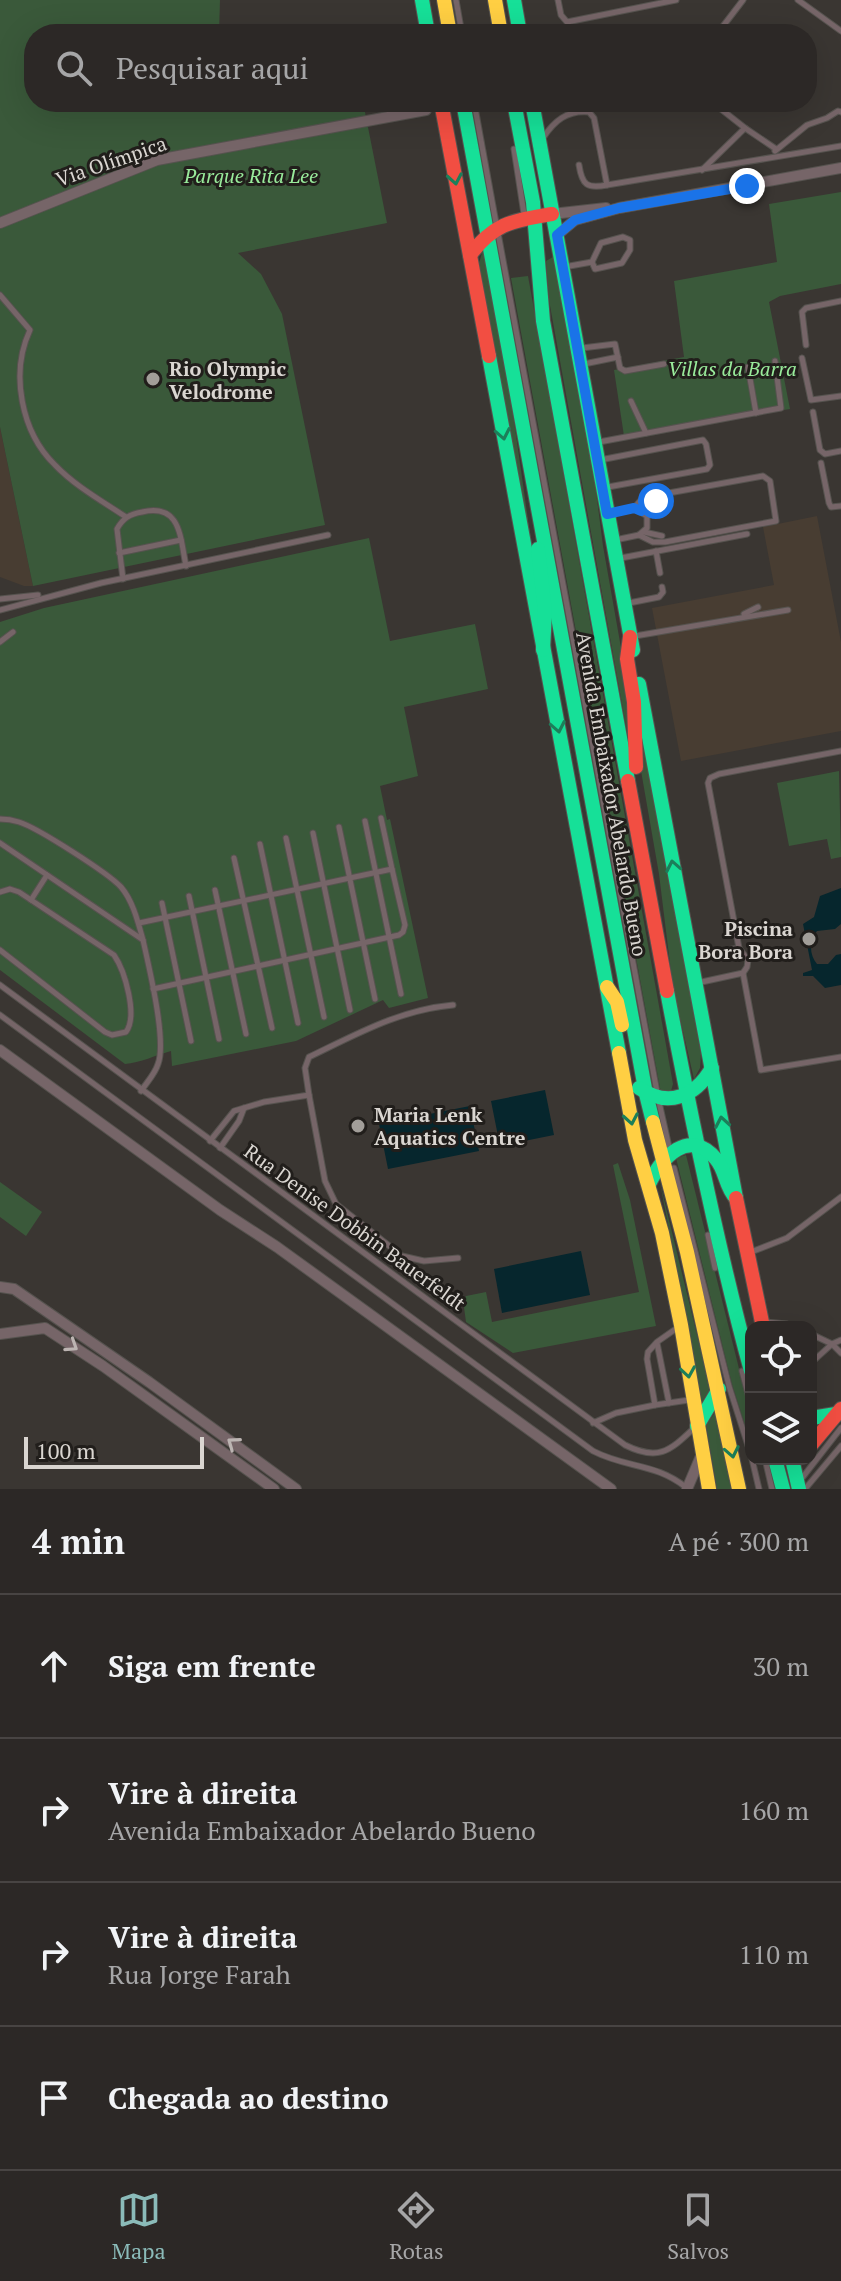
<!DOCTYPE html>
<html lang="pt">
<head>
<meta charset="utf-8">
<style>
	:root { --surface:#2c2826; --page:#34302e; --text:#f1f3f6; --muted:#a6a6a7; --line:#484443; --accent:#8bbbb9 }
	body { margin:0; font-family:"PT Serif",serif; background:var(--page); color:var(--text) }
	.controls { position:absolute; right:24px; bottom:24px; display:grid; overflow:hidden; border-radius:16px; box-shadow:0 8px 32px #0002 }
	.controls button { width:72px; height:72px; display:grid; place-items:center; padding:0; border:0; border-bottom:2px solid var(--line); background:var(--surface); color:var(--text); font:40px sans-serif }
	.scale { position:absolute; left:24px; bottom:20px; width:180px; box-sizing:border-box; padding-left:8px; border:4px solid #dad6d1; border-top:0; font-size:22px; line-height:28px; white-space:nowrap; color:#dad6d1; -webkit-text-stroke:6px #211e1b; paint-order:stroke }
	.stop { position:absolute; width:24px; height:24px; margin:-18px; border:6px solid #1a73e8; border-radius:50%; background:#fff }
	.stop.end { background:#1a73e8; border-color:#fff; box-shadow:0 2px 8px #0008 }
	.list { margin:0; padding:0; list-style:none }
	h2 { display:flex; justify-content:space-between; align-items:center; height:104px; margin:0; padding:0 32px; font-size:34px }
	h2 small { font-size:26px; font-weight:400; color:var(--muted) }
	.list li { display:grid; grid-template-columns:52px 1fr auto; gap:24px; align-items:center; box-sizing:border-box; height:144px; padding:0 32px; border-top:2px solid var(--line) }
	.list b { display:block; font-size:30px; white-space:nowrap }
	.list p { margin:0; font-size:26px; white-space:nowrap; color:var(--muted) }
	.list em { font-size:26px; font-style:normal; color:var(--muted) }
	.icon { flex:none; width:44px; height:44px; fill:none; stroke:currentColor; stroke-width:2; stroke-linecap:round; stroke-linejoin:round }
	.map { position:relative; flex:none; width:841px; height:1489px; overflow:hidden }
	.search { position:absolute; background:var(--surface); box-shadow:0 8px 32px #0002; left:24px; right:24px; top:24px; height:88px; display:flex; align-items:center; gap:20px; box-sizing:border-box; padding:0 28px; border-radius:32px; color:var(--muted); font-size:30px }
	.sheet { height:680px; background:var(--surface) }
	nav { display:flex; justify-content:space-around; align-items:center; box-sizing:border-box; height:112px; border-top:2px solid var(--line); background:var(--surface); font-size:22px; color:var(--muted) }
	nav a { display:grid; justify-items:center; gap:4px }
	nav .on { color:var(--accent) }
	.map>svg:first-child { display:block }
	.built { fill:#483d32 }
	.green { fill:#3a593a }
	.water { fill:#06262d }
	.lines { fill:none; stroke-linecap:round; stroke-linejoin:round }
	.lane-casing { stroke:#56534f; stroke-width:7 }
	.street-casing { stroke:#56534f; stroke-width:12 }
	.fast-casing { stroke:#56534f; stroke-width:16 }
	.slow-casing { stroke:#56534f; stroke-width:16 }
	.jam-casing { stroke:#56534f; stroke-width:16 }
	.lane { stroke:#766568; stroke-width:5 }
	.street { stroke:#766568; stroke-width:10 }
	.fast { stroke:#16e098; stroke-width:14 }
	.slow { stroke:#ffcf43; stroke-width:14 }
	.jam { stroke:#f24e42; stroke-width:14 }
	.oneway { stroke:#1c7f5a }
	.oneway2 { stroke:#bcb4b2 }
	.route { stroke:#1a73e8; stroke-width:10 }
	.poi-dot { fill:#a29e99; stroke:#211e1b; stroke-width:3 }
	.labels { text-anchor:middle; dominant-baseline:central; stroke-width:6; stroke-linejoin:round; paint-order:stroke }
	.street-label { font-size:20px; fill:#dad6d1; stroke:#211e1b }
	.park-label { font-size:20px; font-style:italic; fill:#99eb9b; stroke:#211e1b }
	.poi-label { font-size:20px; font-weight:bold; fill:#dad6d1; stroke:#211e1b; text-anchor:start }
</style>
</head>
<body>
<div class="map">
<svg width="841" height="1489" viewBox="0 0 841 1489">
	<rect width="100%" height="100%" fill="#3a3632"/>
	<g class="built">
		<polygon points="0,427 33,586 24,586 0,577"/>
		<polygon points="817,516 841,642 841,731 681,761 652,608 774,585 763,527"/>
	</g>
	<g class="green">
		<polygon points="0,0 220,0 219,34 34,34 34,102 363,102 387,223 238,253 261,274 282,314 325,525 33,586 0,427"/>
		<polygon points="841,192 841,284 780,296 769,302 790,409 624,436 614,370 684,357 674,281 777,262 769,204"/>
		<polygon points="483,250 499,315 533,555 479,263"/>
		<polygon points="553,257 592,460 603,546 629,693 628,737 549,300 546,261"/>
		<polygon points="528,276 673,1084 671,1091 661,1091 660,1088 511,278"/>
		<path d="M369,538L390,641L475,624L488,689L404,707L418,776L380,786L387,820L390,819L428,998L389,1008L383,1000L296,1041L172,1066L171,1051C156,1055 140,1063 125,1064L0,970V622L44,608Z"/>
		<polygon points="639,719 701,1054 700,1068 694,1079 673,988 659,874 640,765"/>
		<polygon points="839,771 841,857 831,859 827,839 789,846 777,783"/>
		<polygon points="686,1155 751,1417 751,1444 732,1384 676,1158"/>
		<polygon points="618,1163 630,1200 656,1326 513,1353 466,1322 463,1300 466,1296 486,1292 492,1322 639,1292 613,1165"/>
		<polygon points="0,1182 42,1212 26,1236 0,1217"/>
		<polygon points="660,1183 709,1384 709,1391 702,1402"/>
		<polygon points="716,1411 733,1489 717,1489 706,1425"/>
	</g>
	<g class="water">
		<path d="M841,888V924L835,929L817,931C809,940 809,955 817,964H828L836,955L841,954V985L825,988L813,976H803V973L812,970L803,924L814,917L820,896Z"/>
		<polygon points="545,1090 554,1135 500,1146 491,1101"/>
		<polygon points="470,1106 479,1151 388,1169 379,1124"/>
		<polygon points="581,1251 590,1295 502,1313 494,1269"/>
	</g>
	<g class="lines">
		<defs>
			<g id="lane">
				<polyline points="456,0 462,34"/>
				<polyline points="558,0 561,15 567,22 676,0"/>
				<polyline points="798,0 841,31"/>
				<polyline points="717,34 743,0"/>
				<polyline points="474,102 496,223"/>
				<polyline points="554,102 567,105 587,102"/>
				<polyline points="712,102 745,128"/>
				<path d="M543,138C554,121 567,110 589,112L594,118L607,185L841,146"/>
				<polyline points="514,149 524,214"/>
				<polyline points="775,151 807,125 827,118 838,111 841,112"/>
				<path d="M579,165C582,185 587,189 607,185"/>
				<polyline points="702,170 745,128 776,149"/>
				<polyline points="498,233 657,1092"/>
				<polygon points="623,237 630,240 630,250 622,263 595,269 592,262 601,243"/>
				<polyline points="564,267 592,262"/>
				<path d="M0,295L30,330C10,373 21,432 55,465C75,486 102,501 126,517"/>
				<polyline points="806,345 802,312 806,308 841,301"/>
				<polyline points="582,348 615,344 620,368 625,371 664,364"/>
				<polyline points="802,358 811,400 841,396"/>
				<polyline points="584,364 618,357"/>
				<polyline points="748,367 756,413"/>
				<polyline points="631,401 646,433"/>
				<polyline points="813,412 820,450 825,454 841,451"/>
				<polyline points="599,442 781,408 775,361"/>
				<polyline points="600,460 703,440 706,444 710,465 707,469 608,487"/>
				<polyline points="821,463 829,503 831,507 841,506"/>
				<polyline points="641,511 656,501"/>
				<polyline points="610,513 634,508 641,500 652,496 763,476 770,481 776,521 665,542 653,542 639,535"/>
				<polyline points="644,532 662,536"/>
				<polyline points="615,540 639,535 647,528 647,516 634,508"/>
				<polyline points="656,551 660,573"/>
				<polyline points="119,553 181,540"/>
				<polyline points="621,558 747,534"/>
				<path d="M123,579L117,529C123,518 130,514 142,512C181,503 180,537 186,566"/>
				<polyline points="0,599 38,595"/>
				<polyline points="629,603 659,597 663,592 662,587"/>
				<polyline points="0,610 101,583 328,535"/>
				<polyline points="744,614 758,607"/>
				<polyline points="635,636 788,610"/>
				<polyline points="0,642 13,632"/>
				<polyline points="841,751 719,774 710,778 708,783 739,948 748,960 747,967 743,973 761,1070 841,1057"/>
				<polyline points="381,818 392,869"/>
				<path d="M0,819C6,819 13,820 19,822C38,828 108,873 121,887C133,901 138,922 143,940"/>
				<polyline points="365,821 401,994"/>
				<polyline points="339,827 375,999"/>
				<polyline points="313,833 350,1010"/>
				<polyline points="286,838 324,1017"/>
				<path d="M0,843L143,940C149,967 167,1041 158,1064C155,1074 147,1082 141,1091"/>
				<polyline points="260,844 298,1023"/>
				<polyline points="234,858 272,1028"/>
				<polyline points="215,890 246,1034"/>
				<path d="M0,892L10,889L19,892L114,955C125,971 138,1016 126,1032L112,1035L105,1032L0,950"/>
				<polyline points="189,896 219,1039"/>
				<polyline points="31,900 47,875"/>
				<polyline points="162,903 191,1041"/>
				<polyline points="139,923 392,869 405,925 403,932 399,935 153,989"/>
				<polyline points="692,956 739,948"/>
				<polyline points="697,983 743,973"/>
				<path d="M0,985L625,1445C657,1461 669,1452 693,1429"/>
				<path d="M0,1015L593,1451C628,1469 654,1462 687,1488"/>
				<polyline points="309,1095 325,1181 336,1204 402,1256 424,1261 458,1258"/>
				<polyline points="659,1102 669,1147"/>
				<path d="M210,1141L234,1111L264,1102L309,1095L305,1068L309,1057C357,1034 399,1010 453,1005"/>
				<polyline points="220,1148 239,1121 244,1108"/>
				<polyline points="674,1168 729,1386 751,1455"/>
				<polyline points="708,1235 715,1268"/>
				<polyline points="751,1252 787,1238 841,1197"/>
				<polyline points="765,1322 787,1324 795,1327"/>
				<polyline points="677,1328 657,1342 648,1352 647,1359 655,1405 689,1400"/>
				<polyline points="811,1334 832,1344 841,1353"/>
				<polyline points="657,1343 669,1403"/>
				<polyline points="811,1363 832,1344 841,1340"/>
				<polyline points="742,1371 751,1405"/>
				<polyline points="593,1423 616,1413 655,1405"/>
				<polyline points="752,1459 759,1489"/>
				<polyline points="765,1459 772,1489"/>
				<polyline points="802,1478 841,1428"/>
				<polyline points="805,1489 841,1446"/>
			</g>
			<g id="street">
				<polyline points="552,214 606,208"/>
				<polyline points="0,223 157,160 426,110"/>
				<polyline points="557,235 575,220 619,208 841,168"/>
				<polyline points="0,1050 220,1210 277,1247 611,1489"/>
				<polyline points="0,1287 14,1289 149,1382 296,1489"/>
				<polyline points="0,1334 45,1328 103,1366 274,1489"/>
				<polyline points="687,1489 701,1456"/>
			</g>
			<g id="fast">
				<polyline points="422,0 428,34"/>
				<polyline points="514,0 520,34"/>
				<polyline points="463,102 646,1094 653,1122"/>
				<polyline points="514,102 533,202 543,321 628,781"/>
				<polyline points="532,102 633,650"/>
				<polyline points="489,356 619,1053"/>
				<polyline points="538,549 545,612 543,650"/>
				<polyline points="639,684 736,1198"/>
				<path d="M667,991C691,1118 717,1246 751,1371"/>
				<path d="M639,1088C668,1108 695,1097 712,1068"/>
				<path d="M649,1184C662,1157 689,1127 716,1159C726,1170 725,1187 736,1198"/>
				<polyline points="811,1418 836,1414"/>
				<polyline points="697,1426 719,1389"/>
				<polyline points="775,1459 783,1489"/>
				<polyline points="792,1459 799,1489"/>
			</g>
			<g id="slow">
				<polyline points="444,0 450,34"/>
				<polyline points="495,0 501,34"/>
				<polyline points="607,987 617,1002 622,1025"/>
				<polyline points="619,1053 635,1140 662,1233 681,1325 709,1489"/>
				<polyline points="653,1122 687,1252 739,1489"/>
			</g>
			<g id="jam">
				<polyline points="441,102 489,356"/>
				<path d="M470,255C495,222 513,221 552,214"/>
				<polyline points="630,637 627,659 634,702 636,767"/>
				<polyline points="628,781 667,991"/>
				<polyline points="736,1198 763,1327"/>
				<polyline points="811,1445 841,1409"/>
			</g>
		</defs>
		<use href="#lane" class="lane-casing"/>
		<use href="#street" class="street-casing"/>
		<use href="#fast" class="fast-casing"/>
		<use href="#slow" class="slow-casing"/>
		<use href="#jam" class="jam-casing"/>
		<use href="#lane" class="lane"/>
		<use href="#street" class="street"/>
		<use href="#fast" class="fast"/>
		<use href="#slow" class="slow"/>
		<use href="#jam" class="jam"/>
	</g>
	<defs><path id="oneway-chevron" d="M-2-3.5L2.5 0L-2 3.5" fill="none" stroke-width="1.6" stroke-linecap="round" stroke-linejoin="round" transform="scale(2)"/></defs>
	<g class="oneway">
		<use href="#oneway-chevron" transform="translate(455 179) rotate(80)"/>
		<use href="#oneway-chevron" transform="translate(503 434) rotate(79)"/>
		<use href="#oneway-chevron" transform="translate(558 727) rotate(79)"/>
		<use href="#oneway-chevron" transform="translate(673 866) rotate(-101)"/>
		<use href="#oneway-chevron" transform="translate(631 1119) rotate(80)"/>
		<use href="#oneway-chevron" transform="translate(722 1122) rotate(-100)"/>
		<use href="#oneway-chevron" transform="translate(688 1372) rotate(81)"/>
		<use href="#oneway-chevron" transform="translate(732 1452) rotate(79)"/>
	</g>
	<g class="oneway2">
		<use href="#oneway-chevron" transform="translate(72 1346) rotate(33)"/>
		<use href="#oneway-chevron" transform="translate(233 1443) rotate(-144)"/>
	</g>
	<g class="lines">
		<polyline class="route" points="656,501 641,511 634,508 607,514 557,235 575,220 619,208 747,186"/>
	</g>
	<g class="poi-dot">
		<circle cx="153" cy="379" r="8"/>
		<circle cx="809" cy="939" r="8"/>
		<circle cx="358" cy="1126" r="8"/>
	</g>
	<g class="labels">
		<g class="street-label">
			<text transform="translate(111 161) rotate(-19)">Via Olímpica</text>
			<text transform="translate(612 794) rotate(80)">Avenida Embaixador Abelardo Bueno</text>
			<text transform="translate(355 1227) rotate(36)">Rua Denise Dobbin Bauerfeldt</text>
		</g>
		<g class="park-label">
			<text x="251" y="175">Parque Rita Lee</text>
			<text x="732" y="368">Villas da Barra</text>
		</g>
		<g class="poi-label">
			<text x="169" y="368">Rio Olympic<tspan x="169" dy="23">Velodrome</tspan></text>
			<text x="793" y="928" text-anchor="end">Piscina<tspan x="793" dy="23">Bora Bora</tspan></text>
			<text x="374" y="1114">Maria Lenk<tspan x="374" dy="23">Aquatics Centre</tspan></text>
		</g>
	</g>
</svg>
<div class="controls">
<button><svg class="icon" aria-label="locate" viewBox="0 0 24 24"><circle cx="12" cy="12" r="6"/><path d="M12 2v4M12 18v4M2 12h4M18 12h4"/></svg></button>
<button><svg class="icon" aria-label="layers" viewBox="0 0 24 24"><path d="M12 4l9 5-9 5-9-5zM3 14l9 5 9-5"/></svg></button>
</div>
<div class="scale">100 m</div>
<div class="stop" style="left:656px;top:501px"></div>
<div class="stop end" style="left:747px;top:186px"></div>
<div class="search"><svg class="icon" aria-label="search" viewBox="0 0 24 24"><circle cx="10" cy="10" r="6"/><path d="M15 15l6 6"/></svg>Pesquisar aqui</div>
</div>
<section class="sheet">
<h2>4 min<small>A pé · 300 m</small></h2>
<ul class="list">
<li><svg class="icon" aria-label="ahead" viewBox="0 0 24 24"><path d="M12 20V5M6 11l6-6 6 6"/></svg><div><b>Siga em frente</b></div><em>30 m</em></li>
<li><svg class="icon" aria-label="right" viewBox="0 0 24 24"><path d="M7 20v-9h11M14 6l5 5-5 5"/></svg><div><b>Vire à direita</b><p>Avenida Embaixador Abelardo Bueno</p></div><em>160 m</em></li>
<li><svg class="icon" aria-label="right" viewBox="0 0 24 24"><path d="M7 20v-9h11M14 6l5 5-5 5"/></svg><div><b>Vire à direita</b><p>Rua Jorge Farah</p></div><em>110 m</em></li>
<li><svg class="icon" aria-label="arrive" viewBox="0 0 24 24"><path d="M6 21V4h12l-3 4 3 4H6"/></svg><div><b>Chegada ao destino</b></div></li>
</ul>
</section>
<nav>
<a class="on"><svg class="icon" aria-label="map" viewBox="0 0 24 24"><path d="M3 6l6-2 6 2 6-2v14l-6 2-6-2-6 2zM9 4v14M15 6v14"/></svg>Mapa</a>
<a><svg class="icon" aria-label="directions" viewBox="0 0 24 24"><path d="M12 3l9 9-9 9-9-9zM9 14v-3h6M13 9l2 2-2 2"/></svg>Rotas</a>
<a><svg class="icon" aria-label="saved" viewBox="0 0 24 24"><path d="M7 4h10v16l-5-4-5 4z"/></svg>Salvos</a>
</nav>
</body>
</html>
